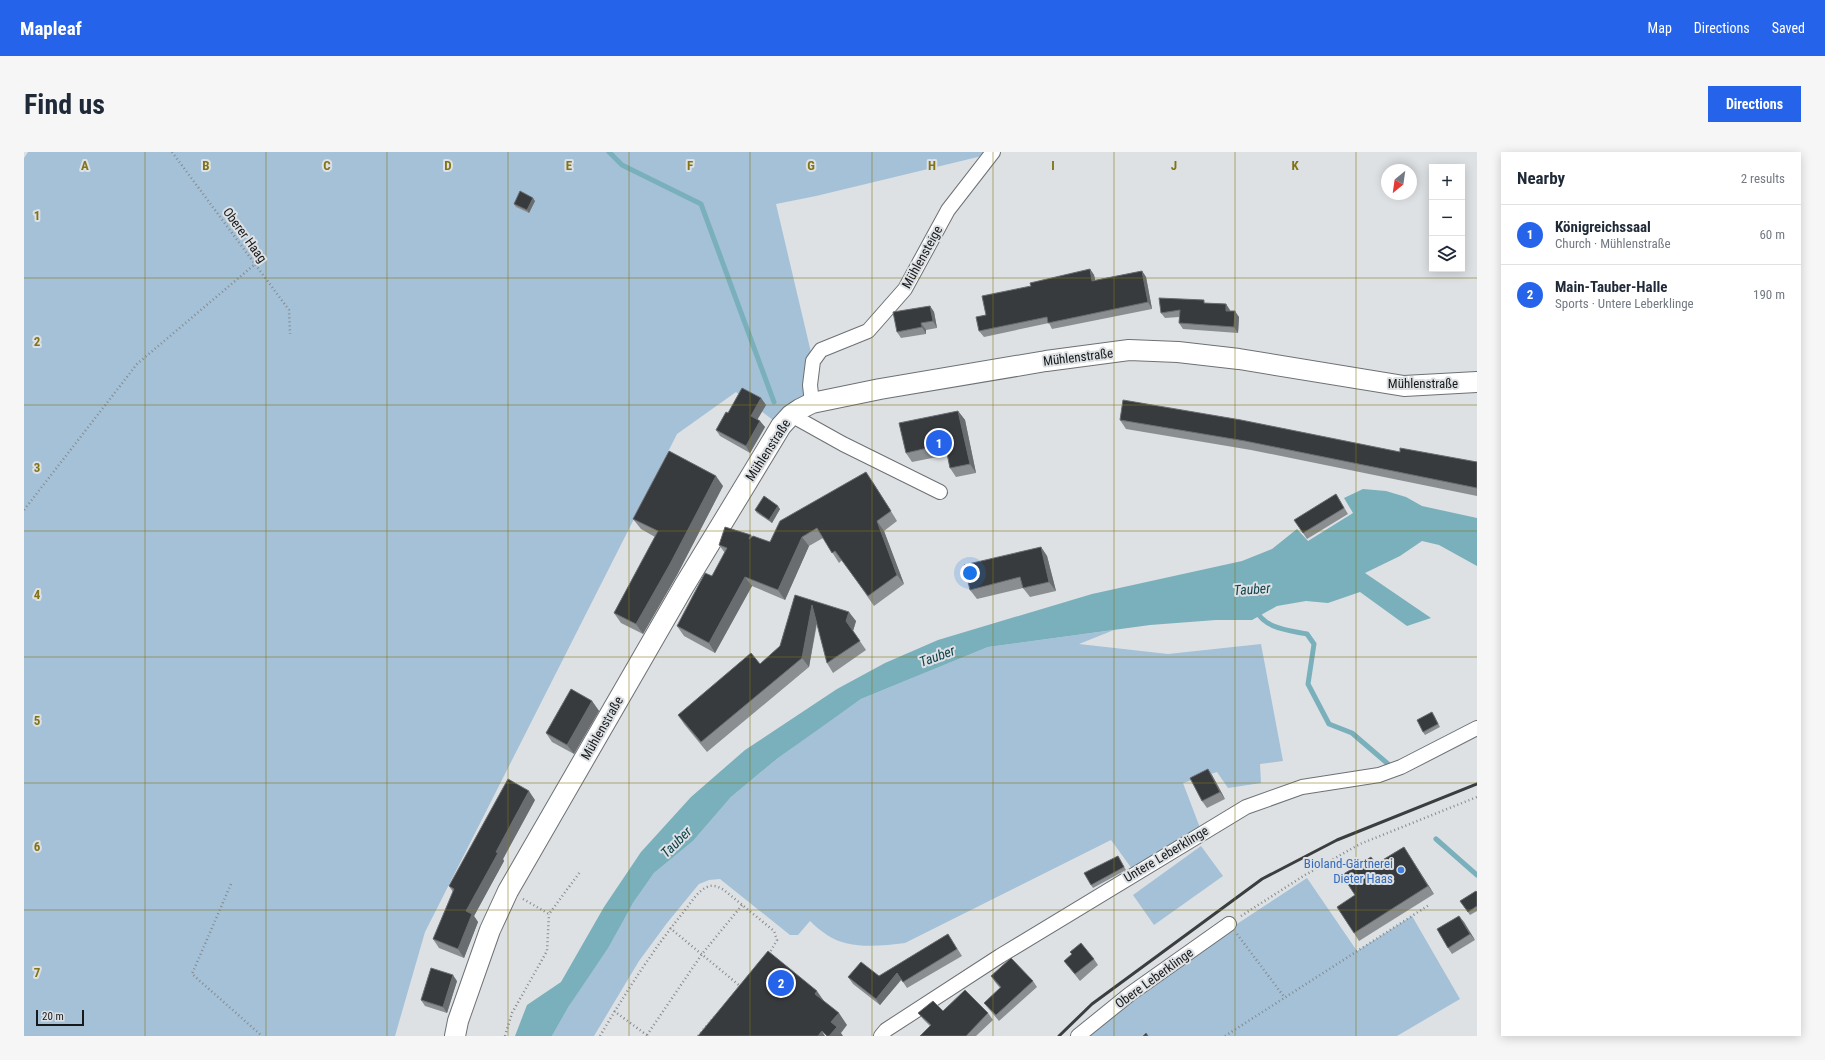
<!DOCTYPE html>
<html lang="en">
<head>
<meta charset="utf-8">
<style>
	:root { --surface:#fff; --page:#f6f6f7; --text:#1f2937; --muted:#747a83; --line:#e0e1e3; --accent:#2563eb }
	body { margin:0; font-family:"Roboto Condensed",sans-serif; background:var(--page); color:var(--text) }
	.controls { position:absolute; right:12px; top:12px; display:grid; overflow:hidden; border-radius:0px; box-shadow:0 2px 10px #0003 }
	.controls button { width:36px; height:36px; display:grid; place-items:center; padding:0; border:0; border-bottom:1px solid var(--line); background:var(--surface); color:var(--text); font:20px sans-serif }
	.compass { position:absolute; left:1357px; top:12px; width:36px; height:36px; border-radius:50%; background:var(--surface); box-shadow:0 2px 10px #0003; rotate:209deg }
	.scale { position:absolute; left:12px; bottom:10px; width:48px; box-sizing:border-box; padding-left:4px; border:2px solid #18191a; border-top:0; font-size:11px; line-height:14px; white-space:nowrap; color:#18191a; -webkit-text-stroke:3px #dde1e4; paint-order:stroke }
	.you { position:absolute; left:946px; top:421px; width:14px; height:14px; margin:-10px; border:3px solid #fff; border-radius:50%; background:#1a73e8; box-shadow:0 0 0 6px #1a73e833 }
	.badge { display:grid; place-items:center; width:26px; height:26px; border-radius:50%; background:var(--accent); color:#fff; font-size:13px; font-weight:700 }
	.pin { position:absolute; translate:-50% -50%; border:2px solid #fff; box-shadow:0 1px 4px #0006 }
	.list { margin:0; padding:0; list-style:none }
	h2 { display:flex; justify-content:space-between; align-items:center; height:52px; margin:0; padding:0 16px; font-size:17px }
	h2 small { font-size:13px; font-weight:400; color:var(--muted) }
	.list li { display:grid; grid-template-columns:26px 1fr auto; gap:12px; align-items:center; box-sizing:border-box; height:60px; padding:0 16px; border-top:1px solid var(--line) }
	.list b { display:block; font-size:15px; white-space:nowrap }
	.list p { margin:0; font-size:13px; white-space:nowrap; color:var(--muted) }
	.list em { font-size:13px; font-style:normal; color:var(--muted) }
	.icon { flex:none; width:22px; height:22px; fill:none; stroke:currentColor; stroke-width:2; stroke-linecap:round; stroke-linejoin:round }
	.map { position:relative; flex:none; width:1453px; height:884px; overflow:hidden; border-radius:0px }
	header { display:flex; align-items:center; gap:24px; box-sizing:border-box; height:56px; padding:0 20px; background:var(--accent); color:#fff }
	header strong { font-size:19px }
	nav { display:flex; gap:22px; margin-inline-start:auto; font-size:14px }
	.intro { display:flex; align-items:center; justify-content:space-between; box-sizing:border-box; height:96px; padding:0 24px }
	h1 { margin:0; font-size:28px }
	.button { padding:10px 18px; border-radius:0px; background:var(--accent); color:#fff; font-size:14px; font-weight:700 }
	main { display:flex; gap:24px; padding:0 24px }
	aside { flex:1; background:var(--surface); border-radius:0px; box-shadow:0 2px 10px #0003 }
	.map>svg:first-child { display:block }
	.green { fill:#a4c1d7 }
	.water { fill:#79b0bb }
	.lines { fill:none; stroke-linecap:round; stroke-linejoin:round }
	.stream { stroke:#79b0bb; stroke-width:5 }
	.minor-casing { stroke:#6d7174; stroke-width:16 }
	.secondary-casing { stroke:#6d7174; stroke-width:22 }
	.path { stroke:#878a8c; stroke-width:2.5; stroke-dasharray:1 3; stroke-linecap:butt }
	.minor { stroke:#fff; stroke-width:14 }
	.secondary { stroke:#fff; stroke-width:20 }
	.rail { stroke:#3b3d3e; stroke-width:3 }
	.wall { fill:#8a8e91 }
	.shaded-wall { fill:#6a6d70 }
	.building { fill:#383b3e; stroke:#6a6d70 }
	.grid { fill:none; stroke:#827416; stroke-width:1; stroke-opacity:0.55 }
	.shop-dot { fill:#3f7fe0; stroke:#dde1e4; stroke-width:1.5 }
	.labels { text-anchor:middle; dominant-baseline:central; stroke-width:4; stroke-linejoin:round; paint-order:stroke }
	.street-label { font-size:13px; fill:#18191a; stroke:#dde1e4 }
	.shop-label { font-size:13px; fill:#366cbe; stroke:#dde1e4; text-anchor:end }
	.water-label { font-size:14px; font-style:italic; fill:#10434c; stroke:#dde1e4 }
	.grid-label { font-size:13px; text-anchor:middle; font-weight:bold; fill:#827416; stroke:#dde1e4; stroke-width:4; stroke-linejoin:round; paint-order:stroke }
</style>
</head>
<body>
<header>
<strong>Mapleaf</strong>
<nav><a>Map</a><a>Directions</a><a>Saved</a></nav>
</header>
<div class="intro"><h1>Find us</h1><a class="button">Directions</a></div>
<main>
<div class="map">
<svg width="1453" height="884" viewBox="0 0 1453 884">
	<rect width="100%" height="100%" fill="#dde1e4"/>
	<g class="green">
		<polygon points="4,0 961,0 958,4 792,44 752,52 789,209 788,251 757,274 712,240 653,282 401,780 371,884 0,884 0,6"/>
		<path d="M1090,478L1055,492L1144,502L1237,492L1259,609L1236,612L1237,631L1204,636L1193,620L1159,631L1178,681L1111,721L1087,688L881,791C856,794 825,798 803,783C797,779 791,774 786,769L774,783H766L696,727L685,728L675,732L643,771L615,809L570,884H528L545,854L609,751L630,721L669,689L707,645L754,606L788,581L837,547L964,495Z"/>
		<polygon points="1177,694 1199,724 1130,773 1109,743"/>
		<polygon points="1283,726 1333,799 1388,764 1436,847 1373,884 1060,884 1106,842"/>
	</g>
	<polygon class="water" points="1339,337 1362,339 1382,345 1398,354 1453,366 1453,414 1415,393 1398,389 1376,404 1341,421 1407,466 1383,474 1336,440 1304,451 1282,449 1253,454 1228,468 1192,468 1126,473 964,495 837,547 754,606 707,645 669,689 630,721 609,751 584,796 545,854 528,884 491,884 503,853 537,830 580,755 617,700 667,645 721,598 813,537 861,511 914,488 1068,442 1218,409 1248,397 1273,377 1284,389 1329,361 1320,346"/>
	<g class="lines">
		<g class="stream">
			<polyline points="585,0 598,13 677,52 750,250"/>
			<path d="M1231,457C1241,477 1263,478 1283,482L1290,492L1284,532L1305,572L1328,581L1364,612"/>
			<polyline points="1412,687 1453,723"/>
		</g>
		<defs>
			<g id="minor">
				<polyline points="788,251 786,233 789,209 797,198 844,179 881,137 924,58 969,0"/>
				<polyline points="767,263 819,292 916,340"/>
				<polyline points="857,884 862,878 976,804 1222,655 1278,635 1355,623 1377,615 1453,576"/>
				<polyline points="1054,884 1106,842 1205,772"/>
			</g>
			<polyline id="secondary" points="431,884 434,869 466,778 484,739 660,434 722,332 757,274 767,263 776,257 788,251 856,237 1022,209 1105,198 1154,200 1215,207 1380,234 1453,230"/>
		</defs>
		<use href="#minor" class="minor-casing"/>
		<use href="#secondary" class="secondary-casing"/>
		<g class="path">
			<polyline points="148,0 265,158 266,182"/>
			<polyline points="0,358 113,212 230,113"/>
			<polyline points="207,732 168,822 238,884"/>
			<polyline points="499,747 525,762 556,720"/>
			<polyline points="1217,764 1281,723 1336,692 1453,645"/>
			<polyline points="646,776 716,834"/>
			<polyline points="1213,782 1261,846"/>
			<polyline points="590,859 624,884"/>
			<polyline points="623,883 678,802 719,752"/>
			<polyline points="481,884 488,861 523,799 525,762"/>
			<path d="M576,884C602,840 630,796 662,757C668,749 674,739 683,735C689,732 695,735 700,738L750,779L753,788L745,802"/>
			<polyline points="674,884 692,863"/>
			<polyline points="1201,884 1405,753"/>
		</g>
		<use href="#minor" class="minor"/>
		<use href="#secondary" class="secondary"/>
		<polyline class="rail" points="1035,884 1068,852 1238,727 1313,688 1453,632"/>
	</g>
	<g class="wall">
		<polygon points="511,49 505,61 492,55 490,52"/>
		<polygon points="1066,117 1070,123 1071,128 1118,119 1122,125 1128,157 1028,177 1025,171 960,185 955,179 962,163"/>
		<polygon points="1182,151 1202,152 1206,159 1215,165 1214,181 1159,177 1155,171 1155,165 1141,166 1137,161"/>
		<polygon points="906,154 910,160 913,176 902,178 902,182 877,186 873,180"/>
		<polygon points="737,246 742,253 733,267 741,275 726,301 696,284 692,278 704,261"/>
		<polygon points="934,259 941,268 952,321 932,325 926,316 923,303 888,310 882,301"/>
		<polygon points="1096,268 1376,300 1453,310 1453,344 1227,298 1102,277"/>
		<polygon points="849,330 873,369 860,379 880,432 850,454 818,408 815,411 799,386 785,394 761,448 728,434 691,501 660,484 653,474 688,424 701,401 695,393 727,383 728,385 746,390"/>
		<polygon points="699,334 653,423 619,482 597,471 590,461 631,385 617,377 609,367"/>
		<polygon points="1312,342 1324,362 1283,387 1279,381"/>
		<polygon points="756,357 748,371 733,361 731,358"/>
		<polygon points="1017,395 1023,404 1032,439 1006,445 999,436 953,447 946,438"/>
		<polygon points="771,443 832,469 829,479 842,498 809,521 803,511 793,472 785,515 683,600 660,572 654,563 736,512 756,494"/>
		<polygon points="568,549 575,559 550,602 528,590 522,581"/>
		<polygon points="1410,563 1416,575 1401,583 1399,580"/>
		<polygon points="1188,623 1201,647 1183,656 1178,649"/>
		<polygon points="511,648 479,707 480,709 450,764 454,770 440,806 415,796 409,787 429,740 425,734"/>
		<polygon points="1380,695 1410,742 1335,789 1330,781 1331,743 1352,712"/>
		<polygon points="1094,704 1102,718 1069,736 1067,733"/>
		<polygon points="1453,740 1453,759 1446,763 1436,749"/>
		<polygon points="1435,764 1451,788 1428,802 1424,796"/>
		<polygon points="924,782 938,804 883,836 877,827 856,853 829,832 824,825 855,824"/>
		<polygon points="1070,807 1074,813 1056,829 1040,809"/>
		<polygon points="967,824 1009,829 1013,835 975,869 964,856 960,851 976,836 971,830"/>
		<polygon points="433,829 423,861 401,854 397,848"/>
		<polygon points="919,859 964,861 969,868 952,884 896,884 906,874 899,867 894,861"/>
	</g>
	<g class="shaded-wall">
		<polygon points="509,46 511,49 505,61 503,58"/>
		<polygon points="1066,117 1070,123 1073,135 1068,129"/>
		<polygon points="1118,119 1122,125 1128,157 1124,150"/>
		<polygon points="1202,152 1206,158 1206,165 1202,159"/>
		<polygon points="906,154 910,160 913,176 909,169"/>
		<polygon points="1211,159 1215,165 1214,181 1210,175"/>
		<polygon points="897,171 902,178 902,182 898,175"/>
		<polygon points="737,246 742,253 732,270 727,264"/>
		<polygon points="934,259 941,268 952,321 946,312"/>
		<polygon points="736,269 741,275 726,301 722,294"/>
		<polygon points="692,324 699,334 653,423 619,482 612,472"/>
		<polygon points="754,354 756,357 748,371 745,368"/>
		<polygon points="853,369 860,379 880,432 873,423"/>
		<polygon points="778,385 785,394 761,448 754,438"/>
		<polygon points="1017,395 1023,404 1032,439 1025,430"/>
		<polygon points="721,425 728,434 691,501 685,491"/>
		<polygon points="788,453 794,462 785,515 778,506"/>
		<polygon points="825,460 832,469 829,479 822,469"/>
		<polygon points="568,549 575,559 550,602 543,593"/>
		<polygon points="1184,617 1188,623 1201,647 1196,640"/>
		<polygon points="505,639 511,648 479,707 480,709 450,764 454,770 440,806 434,797 442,759 472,700"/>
		<polygon points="1380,695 1385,703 1410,742 1404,734"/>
		<polygon points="1435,764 1440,770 1451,788 1446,782"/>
		<polygon points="873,821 878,827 856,853 852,847"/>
		<polygon points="429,823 433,829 423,861 419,855"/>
		<polygon points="793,839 802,852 791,842"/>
		<polygon points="815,861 823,873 817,881 819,884 805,884 807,870"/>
		<polygon points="798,879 801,884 794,884"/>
	</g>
	<g class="building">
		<polygon points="496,39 509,46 503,58 490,52"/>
		<polygon points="1066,117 1068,129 1118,119 1124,150 1024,171 1023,165 955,179 952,165 962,163 958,144 1007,134 1006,131"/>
		<polygon points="1135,146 1180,148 1180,151 1202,152 1202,159 1211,159 1210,175 1155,171 1156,158 1137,161"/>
		<polygon points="906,154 909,169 897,171 898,175 873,180 869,160"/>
		<polygon points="718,236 737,246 727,264 736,269 722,294 692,278 702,260 704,261"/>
		<polygon points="1099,248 1217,268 1376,300 1376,296 1453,310 1453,336 1221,289 1096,268"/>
		<polygon points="934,259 946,312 926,316 921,292 882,301 875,271"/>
		<polygon points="645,299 692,324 646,412 612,472 590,461 634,379 609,367"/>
		<polygon points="842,320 867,359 853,369 873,423 844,444 811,399 808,401 793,376 778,385 754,438 721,425 685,491 653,474 681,421 688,424 703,396 695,393 701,375 727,383 725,387 729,384 746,390 756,369"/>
		<polygon points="1312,342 1320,356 1279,381 1270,368"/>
		<polygon points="740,344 754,354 745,368 731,358"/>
		<polygon points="1017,395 1025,430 999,436 996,425 946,438 940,413"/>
		<polygon points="771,443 825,460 822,469 836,489 803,511 788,453 778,506 677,590 654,563 727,501 736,512 756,494"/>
		<polygon points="547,537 568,549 543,593 522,581"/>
		<polygon points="1408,560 1414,572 1399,580 1393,568"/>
		<polygon points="1184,617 1196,640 1178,649 1166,626"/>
		<polygon points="484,627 505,639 472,700 474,701 442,759 448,762 434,797 409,787 430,737 425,734"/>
		<polygon points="1380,695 1404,734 1330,781 1313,755 1331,743 1318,723 1347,705 1352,712"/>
		<polygon points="1094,704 1100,715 1067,733 1060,721"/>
		<polygon points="1452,739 1453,740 1453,754 1444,760 1436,749"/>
		<polygon points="1435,764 1446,782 1424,796 1413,777"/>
		<polygon points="924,782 933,797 879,830 873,821 852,847 824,825 837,810 855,824"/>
		<polygon points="1057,791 1070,807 1051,822 1040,809 1048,802 1046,800"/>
		<polygon points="744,799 793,839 791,842 815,861 807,870 813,875 805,884 803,884 798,879 794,884 674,884"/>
		<polygon points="987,806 1009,829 972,863 960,851 977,835 967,824"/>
		<polygon points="407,816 429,823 419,855 397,848"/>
		<polygon points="941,838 964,861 942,884 896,884 907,873 894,861 909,849 919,859"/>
		<polygon points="1122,881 1124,884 1119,884"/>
	</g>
	<path class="grid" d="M121,0V884M242,0V884M363,0V884M484,0V884M605,0V884M726,0V884M848,0V884M969,0V884M1090,0V884M1211,0V884M1332,0V884M0,126H1453M0,253H1453M0,379H1453M0,505H1453M0,631H1453M0,758H1453"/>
	<circle class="shop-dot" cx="1377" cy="718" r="4"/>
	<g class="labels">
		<g class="street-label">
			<text transform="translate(221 83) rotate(54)">Oberer Haag</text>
			<text transform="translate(898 105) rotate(-61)">Mühlensteige</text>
			<text transform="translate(1054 205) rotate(-7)">Mühlenstraße</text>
			<text x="1399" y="231">Mühlenstraße</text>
			<text transform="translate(744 298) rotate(-57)">Mühlenstraße</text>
			<text transform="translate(578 576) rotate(-60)">Mühlenstraße</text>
			<text transform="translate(1142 702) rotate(-31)">Untere Leberklinge</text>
			<text transform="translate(1130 826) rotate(-36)">Obere Leberklinge</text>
		</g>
		<g class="shop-label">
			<text x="1369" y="711">Bioland-Gärtnerei<tspan x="1369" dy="15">Dieter Haas</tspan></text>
		</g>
		<g class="water-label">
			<text transform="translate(1228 437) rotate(-4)">Tauber</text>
			<text transform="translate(913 504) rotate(-20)">Tauber</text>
			<text transform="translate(652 690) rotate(-45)">Tauber</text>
		</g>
	</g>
	<g class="grid-label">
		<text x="61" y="18">A</text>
		<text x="182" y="18">B</text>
		<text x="303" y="18">C</text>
		<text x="424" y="18">D</text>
		<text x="545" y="18">E</text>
		<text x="666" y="18">F</text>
		<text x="787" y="18">G</text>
		<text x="908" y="18">H</text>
		<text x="1029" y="18">I</text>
		<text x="1150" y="18">J</text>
		<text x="1271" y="18">K</text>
		<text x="13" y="68">1</text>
		<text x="13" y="194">2</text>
		<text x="13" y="320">3</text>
		<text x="13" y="447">4</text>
		<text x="13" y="573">5</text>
		<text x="13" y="699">6</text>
		<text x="13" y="825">7</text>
	</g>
</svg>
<div class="controls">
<button>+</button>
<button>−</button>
<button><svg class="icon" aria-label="layers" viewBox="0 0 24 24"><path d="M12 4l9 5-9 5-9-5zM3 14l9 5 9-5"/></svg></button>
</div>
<svg class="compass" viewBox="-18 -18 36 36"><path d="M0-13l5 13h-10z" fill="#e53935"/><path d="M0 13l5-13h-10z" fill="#747a83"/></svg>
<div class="scale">20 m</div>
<div class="you"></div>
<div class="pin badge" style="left:915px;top:291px">1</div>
<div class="pin badge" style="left:757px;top:831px">2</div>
</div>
<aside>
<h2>Nearby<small>2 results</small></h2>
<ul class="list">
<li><span class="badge">1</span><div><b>Königreichssaal</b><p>Church · Mühlenstraße</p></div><em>60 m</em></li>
<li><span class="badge">2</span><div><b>Main-Tauber-Halle</b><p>Sports · Untere Leberklinge</p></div><em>190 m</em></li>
</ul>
</aside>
</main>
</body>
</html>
